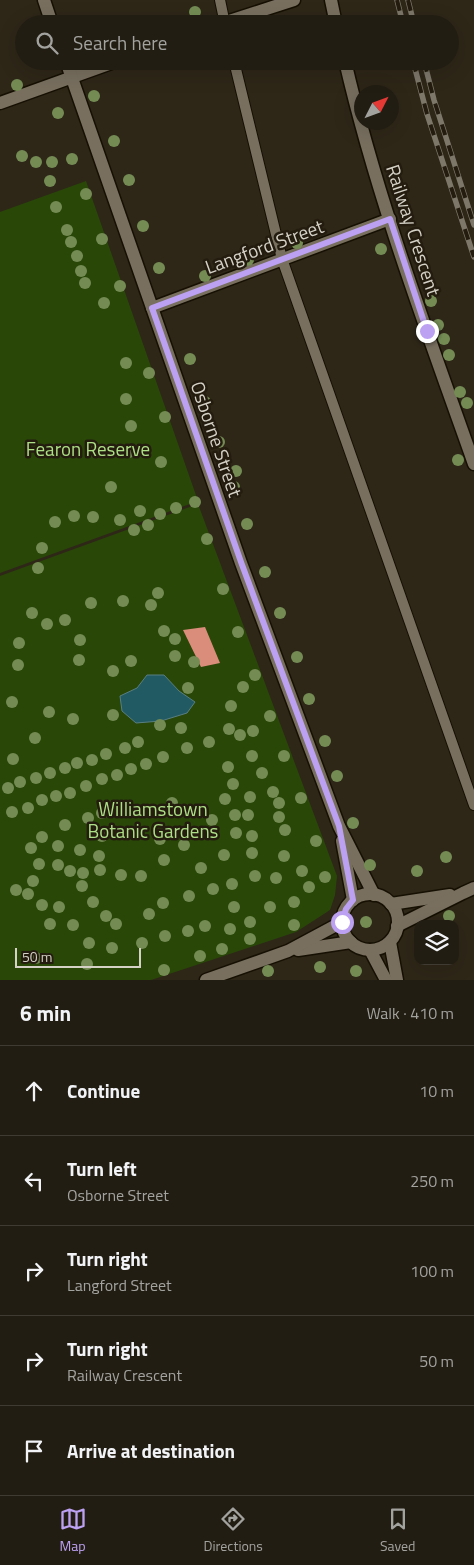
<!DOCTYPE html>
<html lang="en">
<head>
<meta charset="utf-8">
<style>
	:root { --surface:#221d12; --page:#2a261b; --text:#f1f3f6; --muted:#a2a29f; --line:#3f3b32; --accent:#bca0f2 }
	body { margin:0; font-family:"Titillium Web",sans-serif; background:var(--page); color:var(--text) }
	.controls { position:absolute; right:15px; bottom:15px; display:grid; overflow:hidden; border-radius:10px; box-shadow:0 5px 20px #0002 }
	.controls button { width:45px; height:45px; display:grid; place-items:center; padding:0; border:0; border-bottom:1px solid var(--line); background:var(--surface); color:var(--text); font:25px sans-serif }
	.compass { position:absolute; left:354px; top:85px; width:45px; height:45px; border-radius:50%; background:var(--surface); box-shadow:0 5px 20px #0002; rotate:48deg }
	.scale { position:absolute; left:15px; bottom:12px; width:126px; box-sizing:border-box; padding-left:5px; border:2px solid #d5d1c7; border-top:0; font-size:14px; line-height:18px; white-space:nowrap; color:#d5d1c7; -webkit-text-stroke:4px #241d0f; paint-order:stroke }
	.stop { position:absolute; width:15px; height:15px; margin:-11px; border:4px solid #bca0f2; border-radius:50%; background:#fff }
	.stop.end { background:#bca0f2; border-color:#fff; box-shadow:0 1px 5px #0008 }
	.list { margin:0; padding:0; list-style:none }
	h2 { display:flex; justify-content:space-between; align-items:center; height:65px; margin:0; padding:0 20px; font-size:21px }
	h2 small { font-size:16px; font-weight:400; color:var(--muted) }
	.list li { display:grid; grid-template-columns:32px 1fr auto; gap:15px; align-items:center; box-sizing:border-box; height:90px; padding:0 20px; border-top:1px solid var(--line) }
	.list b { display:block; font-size:19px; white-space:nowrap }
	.list p { margin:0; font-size:16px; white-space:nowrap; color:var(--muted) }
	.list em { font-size:16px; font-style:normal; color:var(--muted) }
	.icon { flex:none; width:28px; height:28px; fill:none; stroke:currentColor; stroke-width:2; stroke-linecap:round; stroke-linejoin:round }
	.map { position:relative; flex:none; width:474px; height:980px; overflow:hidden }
	.search { position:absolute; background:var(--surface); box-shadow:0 5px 20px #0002; left:15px; right:15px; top:15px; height:55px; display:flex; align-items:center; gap:12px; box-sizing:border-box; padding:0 18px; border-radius:28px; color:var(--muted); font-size:19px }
	.sheet { height:515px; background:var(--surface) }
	nav { display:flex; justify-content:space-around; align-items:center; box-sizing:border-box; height:70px; border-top:1px solid var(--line); background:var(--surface); font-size:14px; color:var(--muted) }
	nav a { display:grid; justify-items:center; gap:2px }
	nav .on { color:var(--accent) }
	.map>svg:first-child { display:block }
	.green { fill:#294808 }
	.water { fill:#225a64; stroke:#587e82 }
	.building { fill:#db8d7c }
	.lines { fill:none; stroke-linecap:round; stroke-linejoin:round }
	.service-casing { stroke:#161003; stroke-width:12 }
	.minor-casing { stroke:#161003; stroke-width:15 }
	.tertiary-casing { stroke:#161003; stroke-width:15 }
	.service { stroke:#786f5f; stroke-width:10 }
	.minor { stroke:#786f5f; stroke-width:12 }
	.tertiary { stroke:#786f5f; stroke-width:12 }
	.rail-casing { stroke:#7d776a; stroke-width:5.5 }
	.rail { stroke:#241d0f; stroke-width:4; stroke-dasharray:11; stroke-linecap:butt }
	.tree { fill:#748c54 }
	.route { stroke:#bca0f2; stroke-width:6 }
	.labels { text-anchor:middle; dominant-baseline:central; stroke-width:5; stroke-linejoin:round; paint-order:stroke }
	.street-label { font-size:19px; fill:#d5d1c7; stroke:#241d0f }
	.park-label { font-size:19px; fill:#addf86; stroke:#241d0f }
</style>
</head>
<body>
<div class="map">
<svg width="474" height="980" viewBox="0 0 474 980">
	<rect width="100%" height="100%" fill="#2e2718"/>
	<g class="green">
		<polygon points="86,181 198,501 0,573 0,212"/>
		<polygon points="198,504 337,876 335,895 330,910 296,932 151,980 0,980 0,576"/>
	</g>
	<polygon class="water" points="147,675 164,675 179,691 195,702 187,713 161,721 136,723 122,711 120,696 137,688"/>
	<polygon class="building" points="205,627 220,663 201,667 183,630"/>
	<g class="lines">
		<defs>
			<g id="service">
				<polyline points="220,0 225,24"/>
				<polyline points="234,61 282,259 474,805"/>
			</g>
			<g id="minor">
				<polyline points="331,0 336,24"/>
				<polyline points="220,24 294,0"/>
				<path d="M345,61C377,199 427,331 474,464"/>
				<polyline points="0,103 117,61"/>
				<polyline points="152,308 390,219"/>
			</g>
			<g id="tertiary">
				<polyline points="44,0 52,24"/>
				<polyline points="66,61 241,563 339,826 374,895"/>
				<polyline points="342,841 353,900"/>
				<circle cx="370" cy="922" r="28"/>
				<polyline points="391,904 450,895"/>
				<polyline points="397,926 463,893 474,888"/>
				<polyline points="390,942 397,980"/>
				<polyline points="298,950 351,942"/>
				<polyline points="370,950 386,980"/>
				<polyline points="206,980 288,951 342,922"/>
			</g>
		</defs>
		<use href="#service" class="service-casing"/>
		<use href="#minor" class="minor-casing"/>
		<use href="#tertiary" class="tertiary-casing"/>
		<use href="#service" class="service"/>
		<use href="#minor" class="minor"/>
		<use href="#tertiary" class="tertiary"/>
		<defs>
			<g id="rail">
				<polyline points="397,0 403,24"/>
				<polyline points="408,0 414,24"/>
				<polyline points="413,61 427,114 474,257"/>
				<polyline points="424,61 434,100 474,225"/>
			</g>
		</defs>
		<use href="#rail" class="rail-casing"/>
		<use href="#rail" class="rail"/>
	</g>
	<g class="tree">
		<circle cx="195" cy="12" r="6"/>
		<circle cx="17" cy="85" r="6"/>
		<circle cx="94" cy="96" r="6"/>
		<circle cx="58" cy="113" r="6"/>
		<circle cx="114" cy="141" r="6"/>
		<circle cx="22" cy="156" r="6"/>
		<circle cx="72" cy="159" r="6"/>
		<circle cx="36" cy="162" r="6"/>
		<circle cx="52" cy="162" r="6"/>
		<circle cx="129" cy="180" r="6"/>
		<circle cx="50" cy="181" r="6"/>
		<circle cx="86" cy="194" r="6"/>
		<circle cx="56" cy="207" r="6"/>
		<circle cx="143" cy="226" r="6"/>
		<circle cx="67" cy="230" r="6"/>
		<circle cx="102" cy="239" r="6"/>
		<circle cx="71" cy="242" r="6"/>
		<circle cx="297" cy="243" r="6"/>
		<circle cx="381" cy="249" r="6"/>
		<circle cx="77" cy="256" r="6"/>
		<circle cx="248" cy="260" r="6"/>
		<circle cx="159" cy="268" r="6"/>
		<circle cx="81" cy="271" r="6"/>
		<circle cx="205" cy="276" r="6"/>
		<circle cx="85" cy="283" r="6"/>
		<circle cx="120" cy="286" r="6"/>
		<circle cx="431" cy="301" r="6"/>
		<circle cx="104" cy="303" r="6"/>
		<circle cx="438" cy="325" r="6"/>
		<circle cx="444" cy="339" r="6"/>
		<circle cx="449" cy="355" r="6"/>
		<circle cx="190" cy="359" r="6"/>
		<circle cx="126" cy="363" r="6"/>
		<circle cx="149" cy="373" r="6"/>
		<circle cx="460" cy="392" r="6"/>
		<circle cx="126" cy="399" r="6"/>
		<circle cx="205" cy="402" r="6"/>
		<circle cx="467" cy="403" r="6"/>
		<circle cx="165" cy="417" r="6"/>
		<circle cx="131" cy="426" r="6"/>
		<circle cx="219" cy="442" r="6"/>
		<circle cx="129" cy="452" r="6"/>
		<circle cx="458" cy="460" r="6"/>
		<circle cx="161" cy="462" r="6"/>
		<circle cx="236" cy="471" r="6"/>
		<circle cx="111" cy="487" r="6"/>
		<circle cx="234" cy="487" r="6"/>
		<circle cx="195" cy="502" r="6"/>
		<circle cx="176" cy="508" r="6"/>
		<circle cx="140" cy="511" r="6"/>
		<circle cx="160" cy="514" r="6"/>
		<circle cx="74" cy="516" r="6"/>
		<circle cx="93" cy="517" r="6"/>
		<circle cx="120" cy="520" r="6"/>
		<circle cx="55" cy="522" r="6"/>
		<circle cx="247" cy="524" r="6"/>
		<circle cx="148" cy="525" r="6"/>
		<circle cx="134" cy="530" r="6"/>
		<circle cx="207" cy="539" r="6"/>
		<circle cx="42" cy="548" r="6"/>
		<circle cx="38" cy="568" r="6"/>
		<circle cx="265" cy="572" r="6"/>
		<circle cx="223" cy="589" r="6"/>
		<circle cx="158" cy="593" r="6"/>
		<circle cx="123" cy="601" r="6"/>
		<circle cx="91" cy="603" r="6"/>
		<circle cx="151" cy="605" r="6"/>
		<circle cx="32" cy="613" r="6"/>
		<circle cx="280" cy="613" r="6"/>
		<circle cx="65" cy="620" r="6"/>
		<circle cx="47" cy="624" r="6"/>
		<circle cx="164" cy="631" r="6"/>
		<circle cx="238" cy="632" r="6"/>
		<circle cx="175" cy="639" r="6"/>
		<circle cx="80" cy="640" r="6"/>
		<circle cx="19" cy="643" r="6"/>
		<circle cx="175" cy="656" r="6"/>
		<circle cx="297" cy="657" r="6"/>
		<circle cx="79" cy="660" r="6"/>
		<circle cx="131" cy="661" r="6"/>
		<circle cx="194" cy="662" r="6"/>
		<circle cx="18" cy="665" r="6"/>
		<circle cx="113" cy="671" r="6"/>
		<circle cx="255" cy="675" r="6"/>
		<circle cx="243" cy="687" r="6"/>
		<circle cx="188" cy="688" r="6"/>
		<circle cx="309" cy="699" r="6"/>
		<circle cx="12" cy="702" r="6"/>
		<circle cx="231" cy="706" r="6"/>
		<circle cx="49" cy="712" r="6"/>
		<circle cx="113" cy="715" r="6"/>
		<circle cx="270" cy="716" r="6"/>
		<circle cx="73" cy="719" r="6"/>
		<circle cx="160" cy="725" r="6"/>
		<circle cx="181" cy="728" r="6"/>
		<circle cx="229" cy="729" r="6"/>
		<circle cx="253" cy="731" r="6"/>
		<circle cx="240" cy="735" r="6"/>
		<circle cx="35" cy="738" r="6"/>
		<circle cx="325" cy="741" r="6"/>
		<circle cx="138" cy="742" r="6"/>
		<circle cx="209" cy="742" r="6"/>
		<circle cx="125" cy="748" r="6"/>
		<circle cx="187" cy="748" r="6"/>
		<circle cx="106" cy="754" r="6"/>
		<circle cx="252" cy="756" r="6"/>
		<circle cx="284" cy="756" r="6"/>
		<circle cx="163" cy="757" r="6"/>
		<circle cx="13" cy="759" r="6"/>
		<circle cx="92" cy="760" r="6"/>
		<circle cx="77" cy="763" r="6"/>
		<circle cx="146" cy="764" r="6"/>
		<circle cx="228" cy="767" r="6"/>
		<circle cx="65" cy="768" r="6"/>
		<circle cx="131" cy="769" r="6"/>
		<circle cx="50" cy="773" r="6"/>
		<circle cx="262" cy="773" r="6"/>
		<circle cx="117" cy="775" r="6"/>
		<circle cx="337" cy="776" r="6"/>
		<circle cx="36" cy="778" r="6"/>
		<circle cx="102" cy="779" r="6"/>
		<circle cx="20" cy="782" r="6"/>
		<circle cx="233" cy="784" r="6"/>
		<circle cx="86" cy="786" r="6"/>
		<circle cx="8" cy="788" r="6"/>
		<circle cx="273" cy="792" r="6"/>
		<circle cx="70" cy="793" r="6"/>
		<circle cx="56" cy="796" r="6"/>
		<circle cx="250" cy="797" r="6"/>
		<circle cx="301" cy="798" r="6"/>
		<circle cx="225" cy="799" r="6"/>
		<circle cx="42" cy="800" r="6"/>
		<circle cx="172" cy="803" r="6"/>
		<circle cx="279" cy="803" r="6"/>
		<circle cx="121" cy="807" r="6"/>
		<circle cx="28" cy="808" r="6"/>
		<circle cx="12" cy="812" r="6"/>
		<circle cx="102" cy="813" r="6"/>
		<circle cx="235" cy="815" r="6"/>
		<circle cx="248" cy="815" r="6"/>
		<circle cx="279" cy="817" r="6"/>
		<circle cx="88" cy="818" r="6"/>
		<circle cx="212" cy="820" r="6"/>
		<circle cx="353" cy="823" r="6"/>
		<circle cx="65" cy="825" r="6"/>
		<circle cx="285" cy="830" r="6"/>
		<circle cx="202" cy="833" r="6"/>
		<circle cx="236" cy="833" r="6"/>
		<circle cx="102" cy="836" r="6"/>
		<circle cx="252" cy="836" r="6"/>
		<circle cx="42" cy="837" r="6"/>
		<circle cx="160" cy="839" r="6"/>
		<circle cx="316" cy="841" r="6"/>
		<circle cx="184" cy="845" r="6"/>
		<circle cx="58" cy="846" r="6"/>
		<circle cx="31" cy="848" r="6"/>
		<circle cx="80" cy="850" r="6"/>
		<circle cx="252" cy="853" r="6"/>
		<circle cx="224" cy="855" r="6"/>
		<circle cx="99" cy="856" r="6"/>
		<circle cx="284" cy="856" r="6"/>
		<circle cx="446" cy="857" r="6"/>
		<circle cx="164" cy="860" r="6"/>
		<circle cx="39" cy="864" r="6"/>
		<circle cx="58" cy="865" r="6"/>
		<circle cx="370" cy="865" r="6"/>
		<circle cx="201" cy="868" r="6"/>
		<circle cx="100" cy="870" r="6"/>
		<circle cx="70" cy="871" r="6"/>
		<circle cx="302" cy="871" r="6"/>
		<circle cx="417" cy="871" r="6"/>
		<circle cx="83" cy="873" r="6"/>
		<circle cx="121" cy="875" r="6"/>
		<circle cx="141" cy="876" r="6"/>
		<circle cx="255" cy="876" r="6"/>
		<circle cx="325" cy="877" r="6"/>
		<circle cx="276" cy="878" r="6"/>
		<circle cx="33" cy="881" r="6"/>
		<circle cx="232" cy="884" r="6"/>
		<circle cx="82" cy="886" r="6"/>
		<circle cx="309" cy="887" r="6"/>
		<circle cx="213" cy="889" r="6"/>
		<circle cx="16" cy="890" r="6"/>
		<circle cx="28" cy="894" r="6"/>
		<circle cx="189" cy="896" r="6"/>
		<circle cx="93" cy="902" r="6"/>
		<circle cx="294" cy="902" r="6"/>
		<circle cx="163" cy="903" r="6"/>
		<circle cx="42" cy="905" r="6"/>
		<circle cx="59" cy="907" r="6"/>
		<circle cx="234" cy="907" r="6"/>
		<circle cx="270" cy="907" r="6"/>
		<circle cx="149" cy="914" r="6"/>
		<circle cx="106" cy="916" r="6"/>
		<circle cx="449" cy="916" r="6"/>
		<circle cx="250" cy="922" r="6"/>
		<circle cx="366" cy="922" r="6"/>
		<circle cx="50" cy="924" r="6"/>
		<circle cx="116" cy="924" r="6"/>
		<circle cx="73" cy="925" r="6"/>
		<circle cx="294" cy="925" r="6"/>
		<circle cx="205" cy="926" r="6"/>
		<circle cx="230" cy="929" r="6"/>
		<circle cx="188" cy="931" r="6"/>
		<circle cx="165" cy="936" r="6"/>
		<circle cx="250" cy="939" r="6"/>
		<circle cx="89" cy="943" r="6"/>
		<circle cx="142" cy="943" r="6"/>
		<circle cx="112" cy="948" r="6"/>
		<circle cx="222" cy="949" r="6"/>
		<circle cx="200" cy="956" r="6"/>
		<circle cx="36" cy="958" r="6"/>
		<circle cx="87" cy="964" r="6"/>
		<circle cx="320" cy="967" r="6"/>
		<circle cx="164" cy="970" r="6"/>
		<circle cx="268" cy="971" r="6"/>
		<circle cx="356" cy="971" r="6"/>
	</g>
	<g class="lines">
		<polyline class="route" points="342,922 346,909 353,900 339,826 241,562 152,308 390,219 427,331"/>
	</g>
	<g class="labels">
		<g class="street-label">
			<text transform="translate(414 230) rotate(72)">Railway Crescent</text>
			<text transform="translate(264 246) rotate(-20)">Langford Street</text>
			<text transform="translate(217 439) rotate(71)">Osborne Street</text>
		</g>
		<g class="park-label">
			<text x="88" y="448">Fearon Reserve</text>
			<text x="153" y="808">Williamstown<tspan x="153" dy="22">Botanic Gardens</tspan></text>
		</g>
	</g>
</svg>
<div class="controls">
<button><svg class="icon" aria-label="layers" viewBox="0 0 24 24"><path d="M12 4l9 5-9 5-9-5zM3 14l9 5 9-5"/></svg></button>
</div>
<svg class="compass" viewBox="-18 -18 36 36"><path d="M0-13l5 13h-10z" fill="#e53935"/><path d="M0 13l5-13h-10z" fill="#a2a29f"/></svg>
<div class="scale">50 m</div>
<div class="stop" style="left:342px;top:922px"></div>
<div class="stop end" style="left:427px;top:331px"></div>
<div class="search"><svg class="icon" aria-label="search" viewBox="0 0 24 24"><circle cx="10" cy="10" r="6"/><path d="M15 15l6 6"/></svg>Search here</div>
</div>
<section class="sheet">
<h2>6 min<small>Walk · 410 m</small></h2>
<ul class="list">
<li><svg class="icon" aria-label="ahead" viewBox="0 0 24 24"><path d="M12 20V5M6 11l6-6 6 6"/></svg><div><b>Continue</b></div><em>10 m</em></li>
<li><svg class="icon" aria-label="left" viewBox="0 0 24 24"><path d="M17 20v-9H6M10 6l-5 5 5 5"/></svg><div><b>Turn left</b><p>Osborne Street</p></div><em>250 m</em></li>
<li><svg class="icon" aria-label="right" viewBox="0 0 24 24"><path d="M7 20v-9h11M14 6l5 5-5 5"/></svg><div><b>Turn right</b><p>Langford Street</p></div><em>100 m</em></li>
<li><svg class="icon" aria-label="right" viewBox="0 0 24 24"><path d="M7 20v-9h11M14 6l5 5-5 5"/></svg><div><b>Turn right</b><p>Railway Crescent</p></div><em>50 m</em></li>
<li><svg class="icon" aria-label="arrive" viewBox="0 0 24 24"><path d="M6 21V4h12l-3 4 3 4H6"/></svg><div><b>Arrive at destination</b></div></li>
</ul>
</section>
<nav>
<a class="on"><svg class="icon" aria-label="map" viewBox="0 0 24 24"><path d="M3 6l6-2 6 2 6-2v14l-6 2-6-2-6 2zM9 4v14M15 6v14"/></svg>Map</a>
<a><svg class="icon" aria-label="directions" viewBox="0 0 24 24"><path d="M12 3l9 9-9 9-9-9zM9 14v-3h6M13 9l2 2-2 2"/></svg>Directions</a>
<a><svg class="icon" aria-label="saved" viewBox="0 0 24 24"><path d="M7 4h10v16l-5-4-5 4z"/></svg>Saved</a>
</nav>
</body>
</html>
